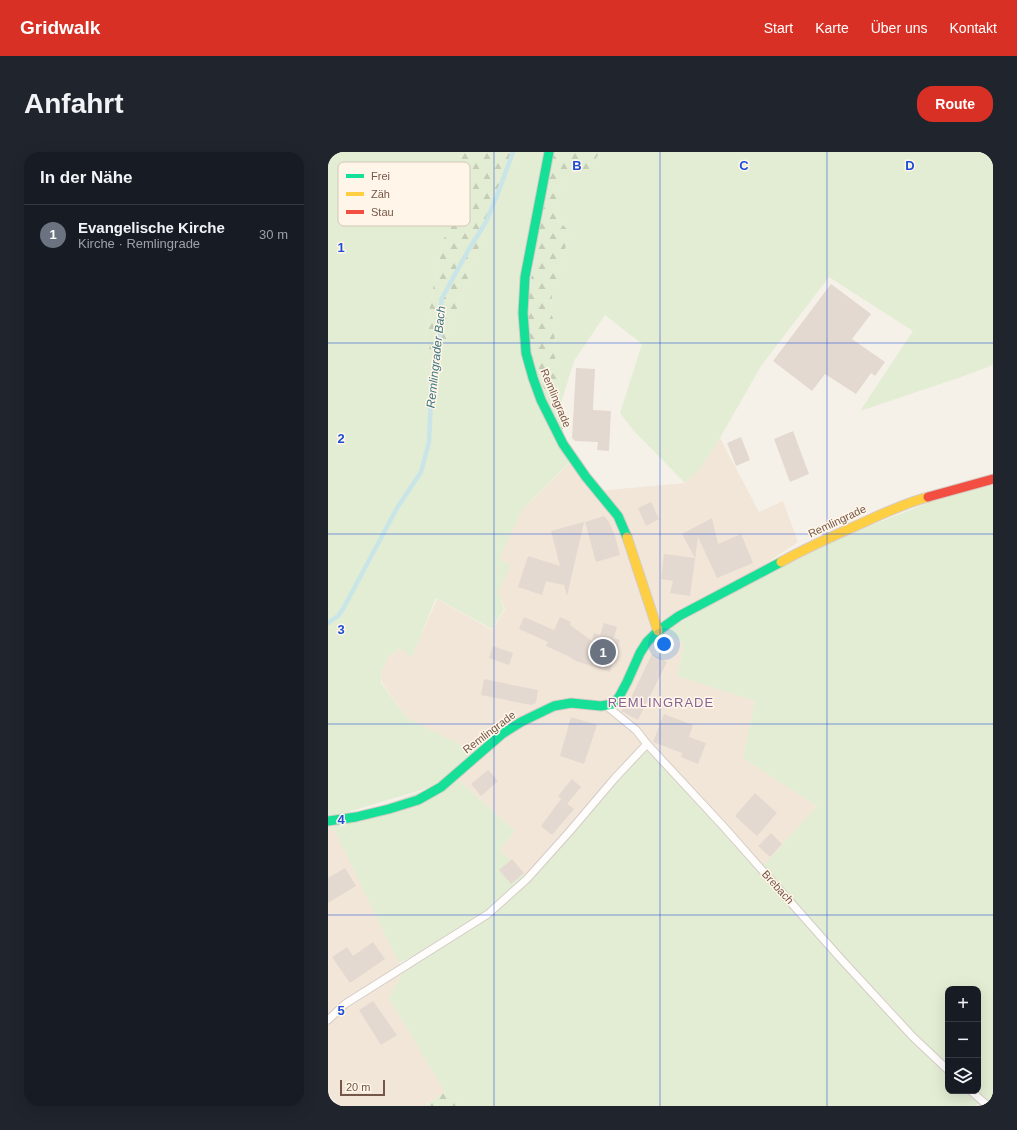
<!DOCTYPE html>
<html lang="de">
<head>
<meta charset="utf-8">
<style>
	:root { --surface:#171b24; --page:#20242c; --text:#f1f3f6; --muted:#9ea1a6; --line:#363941; --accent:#d93025 }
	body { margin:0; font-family:Arial,sans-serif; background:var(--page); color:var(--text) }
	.controls { position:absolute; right:12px; bottom:12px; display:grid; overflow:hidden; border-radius:8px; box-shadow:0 4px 16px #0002 }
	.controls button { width:36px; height:36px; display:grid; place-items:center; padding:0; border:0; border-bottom:1px solid var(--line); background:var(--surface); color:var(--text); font:20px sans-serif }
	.scale { position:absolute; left:12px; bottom:10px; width:45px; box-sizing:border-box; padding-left:4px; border:2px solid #745748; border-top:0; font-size:11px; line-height:14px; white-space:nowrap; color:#745748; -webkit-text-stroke:3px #fff6e9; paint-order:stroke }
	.you { position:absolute; left:336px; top:492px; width:14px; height:14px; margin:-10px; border:3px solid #fff; border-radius:50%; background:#1a73e8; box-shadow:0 0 0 6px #1a73e833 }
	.badge { display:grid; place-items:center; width:26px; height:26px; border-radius:50%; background:var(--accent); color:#fff; font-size:13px; font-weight:700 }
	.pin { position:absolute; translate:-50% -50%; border:2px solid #fff; box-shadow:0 1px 4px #0006 }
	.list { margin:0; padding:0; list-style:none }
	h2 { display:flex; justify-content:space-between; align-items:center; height:52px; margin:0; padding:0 16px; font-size:17px }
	h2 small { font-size:13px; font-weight:400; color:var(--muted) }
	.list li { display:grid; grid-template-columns:26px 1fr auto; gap:12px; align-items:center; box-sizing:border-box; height:60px; padding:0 16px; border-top:1px solid var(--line) }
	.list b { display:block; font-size:15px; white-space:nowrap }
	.list p { margin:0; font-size:13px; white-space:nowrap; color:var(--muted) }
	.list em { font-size:13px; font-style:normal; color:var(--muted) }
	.icon { flex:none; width:22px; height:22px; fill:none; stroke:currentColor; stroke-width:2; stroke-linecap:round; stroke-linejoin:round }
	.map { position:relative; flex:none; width:665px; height:954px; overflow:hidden; border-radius:16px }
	header { display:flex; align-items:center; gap:24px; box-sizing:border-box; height:56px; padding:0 20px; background:var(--accent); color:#fff }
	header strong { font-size:19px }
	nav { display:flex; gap:22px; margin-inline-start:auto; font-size:14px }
	.intro { display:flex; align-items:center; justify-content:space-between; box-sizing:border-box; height:96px; padding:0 24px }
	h1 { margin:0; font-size:28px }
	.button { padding:10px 18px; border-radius:16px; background:var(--accent); color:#fff; font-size:14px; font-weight:700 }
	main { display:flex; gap:24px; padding:0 24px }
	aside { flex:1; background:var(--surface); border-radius:16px; box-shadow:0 4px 16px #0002 }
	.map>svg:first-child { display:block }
	.residential { fill:#f2e6d8 }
	.grass { fill:#e2edd3 }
	.forest { fill:url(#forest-firs) }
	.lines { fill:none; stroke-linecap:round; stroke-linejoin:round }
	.stream { stroke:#cae5e7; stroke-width:4.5 }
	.building { fill:#e3d9d0 }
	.lane-casing { stroke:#d4ccc6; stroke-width:9 }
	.fast-casing { stroke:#d5ccc5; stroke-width:11 }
	.slow-casing { stroke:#d5ccc5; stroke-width:11 }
	.jam-casing { stroke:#d5ccc5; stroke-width:11 }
	.lane { stroke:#fefdfc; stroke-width:7 }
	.fast { stroke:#16e098; stroke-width:9 }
	.slow { stroke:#ffcf43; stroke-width:9 }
	.jam { stroke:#f24e42; stroke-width:9 }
	.grid { fill:none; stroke:#1d4ed8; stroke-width:1; stroke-opacity:0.55 }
	.labels { text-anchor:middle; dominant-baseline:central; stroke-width:3; stroke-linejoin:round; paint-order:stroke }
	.street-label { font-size:11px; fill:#745748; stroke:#fff6e9 }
	.water-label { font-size:12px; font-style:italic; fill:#3f7781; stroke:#fff6e9 }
	.quarter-label { font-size:13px; letter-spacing:1px; fill:#866498; stroke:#fff6e9 }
	.key { fill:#fff6e9; stroke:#d5c6b9; stroke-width:1 }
	.key-label { font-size:11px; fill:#745748 }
	.grid-label { font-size:13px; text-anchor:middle; font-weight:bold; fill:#1d4ed8; stroke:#fff6e9; stroke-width:3; stroke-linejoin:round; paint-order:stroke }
</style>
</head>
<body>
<header>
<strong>Gridwalk</strong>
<nav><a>Start</a><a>Karte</a><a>Über uns</a><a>Kontakt</a></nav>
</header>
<div class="intro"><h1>Anfahrt</h1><a class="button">Route</a></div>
<main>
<aside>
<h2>In der Nähe<small></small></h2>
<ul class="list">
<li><span class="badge" style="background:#6b7280">1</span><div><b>Evangelische Kirche</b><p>Kirche · Remlingrade</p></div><em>30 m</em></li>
</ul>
</aside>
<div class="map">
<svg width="665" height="954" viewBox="0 0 665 954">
	<defs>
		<pattern id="forest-firs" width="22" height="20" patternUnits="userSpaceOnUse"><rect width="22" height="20" fill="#e2edd3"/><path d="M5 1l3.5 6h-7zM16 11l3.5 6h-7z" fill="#c5cdb7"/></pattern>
	</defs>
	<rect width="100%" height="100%" fill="#f6f1e8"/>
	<g class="residential">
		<polygon points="392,286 431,360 455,349 470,390 336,479 356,492 349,524 427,549 415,606 489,654 435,714 198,726 172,698 187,679 128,626 150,602 78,565 54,531 53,521 60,505 72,496 84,504 109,447 164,478 177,457 169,438 183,413 171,407 194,358 243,310 269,339 357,331 372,317"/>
		<polygon points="0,673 4,673 75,819 61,846 117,940 97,954 12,954 3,945 0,939"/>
	</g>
	<g class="grass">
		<polygon points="0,0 134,0 119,33 118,79 106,131 98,179 96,216 113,206 122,176 167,50 190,0 220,0 195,126 243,309 194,358 171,407 183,413 170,439 176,457 164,477 108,446 84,505 72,496 60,505 53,521 53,531 78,565 148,601 110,633 0,666"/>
		<polygon points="272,0 665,0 665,213 636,224 532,259 585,179 501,125 433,214 392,286 372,317 357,331 306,279 292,261 314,192 277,163 246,209 234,248 231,220 226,201 227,175 223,159 224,143 236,103 241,79 228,65 231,36 241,21 260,19"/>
		<polygon points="665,333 665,953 648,939 650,939 650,837 620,837 620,916 586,881 563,854 515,805 435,714 489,654 415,606 427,549 349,524 356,492 336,479 475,401 609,347"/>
		<polygon points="319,592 620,918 620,939 643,939 654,949 648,954 138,954 117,940 61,846 75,819 160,762 199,727"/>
		<polygon points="128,626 187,679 172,698 198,726 159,761 105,794 71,811 4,673"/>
	</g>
	<g class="forest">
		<polygon points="134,0 190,0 167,50 122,176 113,206 95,216 98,179 106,131 118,79 119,33"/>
		<polygon points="221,0 272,0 260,19 241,21 231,36 228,65 235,73 241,79 236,103 224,143 223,159 227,175 226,201 231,220 234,248 235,292 196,178"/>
		<polygon points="117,940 138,954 97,954"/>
	</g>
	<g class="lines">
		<polyline class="stream" points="0,471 10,464 15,457 69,356 93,320 101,290 104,225 112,190 112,160 114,146 141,97 158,70 170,41 185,0"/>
	</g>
	<g class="building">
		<polygon points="503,132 543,162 524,187 557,210 547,224 543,221 528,242 497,222 484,239 445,209"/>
		<polygon points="248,216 267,217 265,258 283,259 281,299 269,298 270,290 247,289 244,286"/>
		<polygon points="465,279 481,322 462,330 446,287"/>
		<polygon points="413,285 422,308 408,314 399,291"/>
		<polygon points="323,350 331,367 318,374 310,356"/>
		<polygon points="276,364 281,370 287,384 292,403 268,410 257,370"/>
		<polygon points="384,366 390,392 413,382 425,411 389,426 370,385 362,444 342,441 345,429 333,427 336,402 367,406 354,382"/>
		<polygon points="256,370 239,444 236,433 218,429 214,443 190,435 200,404 232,414 223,379"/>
		<polygon points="196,465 226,478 232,465 243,470 242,473 264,489 266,481 272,483 276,471 289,475 286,486 292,488 282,520 248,509 240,504 218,494 220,490 191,477"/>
		<polygon points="165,494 185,501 181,513 161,506"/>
		<polygon points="324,502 339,510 310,568 293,559 301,550"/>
		<polygon points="156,527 210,538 208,551 203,553 153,543"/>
		<polygon points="336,562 365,573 361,585 378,591 370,612 353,605 354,601 325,590"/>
		<polygon points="243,565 269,573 256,612 232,604"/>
		<polygon points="160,618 170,629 153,644 143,632"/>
		<polygon points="244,627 253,635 239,652 230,644"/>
		<polygon points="427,641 449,661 429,684 407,664"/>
		<polygon points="233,647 246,657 224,683 213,674"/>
		<polygon points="443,681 454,692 442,705 430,694"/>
		<polygon points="184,707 196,721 183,732 171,718"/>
		<polygon points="17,716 28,734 0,751 0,726"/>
		<polygon points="45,790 57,807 22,831 4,805 19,795 25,804"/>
		<polygon points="45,849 69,883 53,893 31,858"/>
	</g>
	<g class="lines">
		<defs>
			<g id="lane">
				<polyline points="281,556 308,578 319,592 395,674 513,807 585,885 620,918"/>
				<polyline points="0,868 17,852 160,762 199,727 242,679 287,626 319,592"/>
				<polyline points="643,939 660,954"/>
			</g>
			<g id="fast">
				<polyline points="221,0 197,125 195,161 198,201 205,226 213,248 235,292 258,325 290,364 299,385"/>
				<polyline points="0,669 28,665 61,657 90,648 113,635 174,582 193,570 226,554 243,551 273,554 285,552 291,545 299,530 312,501 319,490 330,479 351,464 453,410"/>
			</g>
			<g id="slow">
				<polyline points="299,385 330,479"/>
				<path d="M453,410C476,397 499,387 523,376C548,365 573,352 600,345"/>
			</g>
			<polyline id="jam" points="600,345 665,327"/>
		</defs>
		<use href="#lane" class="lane-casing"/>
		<use href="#fast" class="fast-casing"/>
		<use href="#slow" class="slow-casing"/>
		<use href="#jam" class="jam-casing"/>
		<use href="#lane" class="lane"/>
		<use href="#fast" class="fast"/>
		<use href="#slow" class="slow"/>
		<use href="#jam" class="jam"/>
	</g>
	<path class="grid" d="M166,0V954M332,0V954M499,0V954M0,191H665M0,382H665M0,572H665M0,763H665"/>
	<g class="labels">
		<g class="street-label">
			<text transform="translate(228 246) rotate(67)">Remlingrade</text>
			<text transform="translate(509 369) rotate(-25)">Remlingrade</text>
			<text transform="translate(161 580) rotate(-37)">Remlingrade</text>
			<text transform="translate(450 735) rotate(48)">Brebach</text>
		</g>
		<g class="water-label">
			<text transform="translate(108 205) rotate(-84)">Remlingrader Bach</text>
		</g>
		<g class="quarter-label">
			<text x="333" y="550">REMLINGRADE</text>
		</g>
	</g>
	<rect x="10" y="10" width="132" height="64" rx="6" class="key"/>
	<rect x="18" y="22" width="18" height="4" fill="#16e098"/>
	<rect x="18" y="40" width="18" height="4" fill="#ffcf43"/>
	<rect x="18" y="58" width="18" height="4" fill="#f24e42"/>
	<g class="key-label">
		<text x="43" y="28">Frei</text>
		<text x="43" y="46">Zäh</text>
		<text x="43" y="64">Stau</text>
	</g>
	<g class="grid-label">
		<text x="249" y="18">B</text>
		<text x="416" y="18">C</text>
		<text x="582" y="18">D</text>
		<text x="13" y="100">1</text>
		<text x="13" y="291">2</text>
		<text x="13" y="482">3</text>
		<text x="13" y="672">4</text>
		<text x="13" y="863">5</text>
	</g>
</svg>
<div class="controls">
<button>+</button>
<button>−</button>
<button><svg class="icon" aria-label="layers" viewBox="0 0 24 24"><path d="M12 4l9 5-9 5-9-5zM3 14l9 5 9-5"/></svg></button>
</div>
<div class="scale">20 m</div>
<div class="you"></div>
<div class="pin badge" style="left:275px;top:500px;background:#6b7280">1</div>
</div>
</main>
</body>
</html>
